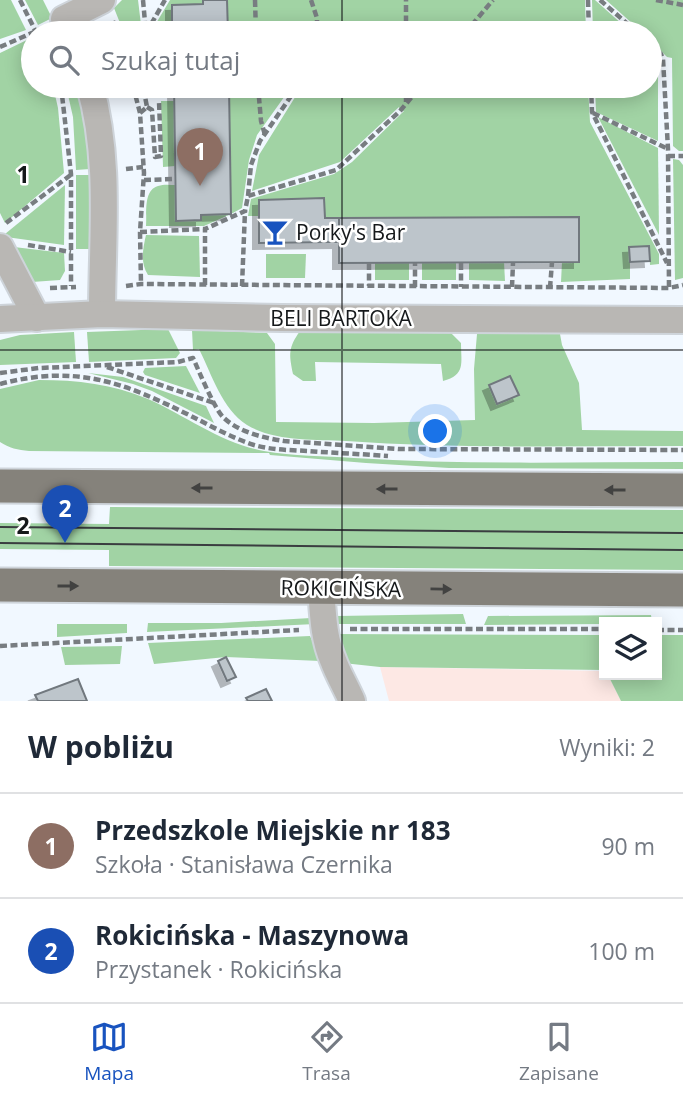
<!DOCTYPE html>
<html lang="pl">
<head>
<meta charset="utf-8">
<style>
	:root { --surface:#fff; --page:#f2f2f3; --text:#1f2937; --muted:#747a83; --line:#e0e1e3; --accent:#1853bf }
	body { margin:0; font-family:"Open Sans",sans-serif; background:var(--page); color:var(--text) }
	.controls { position:absolute; right:21px; bottom:21px; display:grid; overflow:hidden; border-radius:0px; box-shadow:0 4px 18px #0003 }
	.controls button { width:63px; height:63px; display:grid; place-items:center; padding:0; border:0; border-bottom:2px solid var(--line); background:var(--surface); color:var(--text); font:35px sans-serif }
	.you { position:absolute; left:436px; top:432px; width:24px; height:24px; margin:-18px; border:5px solid #fff; border-radius:50%; background:#1a73e8; box-shadow:0 0 0 10px #1a73e833 }
	.badge { display:grid; place-items:center; width:46px; height:46px; border-radius:50%; background:var(--accent); color:#fff; font-size:23px; font-weight:700 }
	.pin { position:absolute; translate:-50% -58px; filter:drop-shadow(0 2px 4px #0008) }
	.pin::after { content:''; position:absolute; top:37px; width:24px; height:21px; background:inherit; clip-path:polygon(0 0,100% 0,50% 100%) }
	.list { margin:0; padding:0; list-style:none }
	h2 { display:flex; justify-content:space-between; align-items:center; height:91px; margin:0; padding:0 28px; font-size:30px }
	h2 small { font-size:23px; font-weight:400; color:var(--muted) }
	.list li { display:grid; grid-template-columns:46px 1fr auto; gap:21px; align-items:center; box-sizing:border-box; height:105px; padding:0 28px; border-top:2px solid var(--line) }
	.list b { display:block; font-size:26px; white-space:nowrap }
	.list p { margin:0; font-size:23px; white-space:nowrap; color:var(--muted) }
	.list em { font-size:23px; font-style:normal; color:var(--muted) }
	.icon { flex:none; width:38px; height:38px; fill:none; stroke:currentColor; stroke-width:2; stroke-linecap:round; stroke-linejoin:round }
	.map { position:relative; flex:none; width:683px; height:701px; overflow:hidden }
	.search { position:absolute; background:var(--surface); box-shadow:0 4px 18px #0003; left:21px; right:21px; top:21px; height:77px; display:flex; align-items:center; gap:18px; box-sizing:border-box; padding:0 24px; border-radius:38px; color:var(--muted); font-size:26px }
	.sheet { height:301px; background:var(--surface) }
	nav { display:flex; justify-content:space-around; align-items:center; box-sizing:border-box; height:98px; border-top:2px solid var(--line); background:var(--surface); font-size:19px; color:var(--muted) }
	nav a { display:grid; justify-items:center; gap:4px }
	nav .on { color:var(--accent) }
	.map>svg:first-child { display:block }
	.industrial { fill:#fde8e4 }
	.green { fill:#a1d3a4; fill-rule:evenodd }
	.building { fill:#bdc5cb; stroke:#71787e; stroke-width:2; filter:url(#shadow) }
	.lines { fill:none; stroke-linecap:round; stroke-linejoin:round }
	.minor-casing { stroke:#ced4da; stroke-width:30 }
	.major-casing { stroke:#ced4da; stroke-width:37 }
	.path { stroke:#787d81; stroke-width:4.5; stroke-dasharray:7 3.5; stroke-linecap:butt }
	.minor { stroke:#b9b7b4; stroke-width:26 }
	.major { stroke:#85827b; stroke-width:33 }
	.tram { stroke:#3a3d40; stroke-width:2 }
	.oneway { fill:#424241 }
	.grid { fill:none; stroke:#15181a; stroke-width:2; stroke-opacity:0.55 }
	.labels { text-anchor:middle; dominant-baseline:central; stroke-width:5; stroke-linejoin:round; paint-order:stroke }
	.poi-label { font-size:21px; fill:#15181a; stroke:#fff; text-anchor:start }
	.street-label { font-size:21px; fill:#15181a; stroke:#fff }
	.grid-label { font-size:23px; text-anchor:middle; font-weight:bold; fill:#15181a; stroke:#fff; stroke-width:5; stroke-linejoin:round; paint-order:stroke }
</style>
</head>
<body>
<div class="map">
<svg width="683" height="701" viewBox="0 0 683 701">
	<defs>
		<filter id="shadow"><feDropShadow dx="-6" dy="6" stdDeviation="0" flood-color="#0004"/></filter>
	</defs>
	<rect width="100%" height="100%" fill="#f1f8ff"/>
	<polygon class="industrial" points="380,667 604,671 604,675 608,675 621,701 389,701"/>
	<g class="green">
		<polygon points="0,0 11,0 26,30 0,39"/>
		<polygon points="25,0 43,0 52,18 38,25"/>
		<polygon points="122,0 138,0 142,33 124,33 114,8"/>
		<polygon points="170,0 203,0 203,4 172,5 172,33 152,33 152,30"/>
		<polygon points="227,0 585,0 586,33 228,33"/>
		<polygon points="592,0 595,0 632,33 593,33"/>
		<polygon points="606,0 683,0 683,151 679,151 673,146 672,58 667,57 650,40 650,33 643,33"/>
		<polygon points="31,38 33,43 33,86 53,86 58,108 64,173 5,223 0,213 0,53"/>
		<polygon points="650,49 658,57 658,141 596,112 595,86 650,86"/>
		<polygon points="66,86 78,86 85,114 90,169 76,170 73,117"/>
		<path d="M229,86H292L257,135L249,160L242,208L231,214L204,226H146C147,214 143,190 158,186C164,184 170,185 176,185L177,221L201,220V215L231,214Z"/>
		<polygon points="302,86 588,86 590,122 659,254 659,264 650,265 649,246 630,247 630,279 561,282 562,262 579,262 579,217 325,218 324,198 260,200 259,216 248,216 251,199 334,174 352,162 404,111 400,111 399,107 340,162 252,191 259,155"/>
		<polygon points="161,101 174,101 175,166 163,167"/>
		<polygon points="598,117 658,148 659,235"/>
		<polygon points="673,159 679,160 683,165 683,278 675,280"/>
		<polygon points="76,175 89,175 90,249 76,249"/>
		<polygon points="65,185 64,245 6,237 5,234"/>
		<path d="M146,235L199,236L200,277L148,275C140,263 143,248 146,235Z"/>
		<polygon points="14,247 64,253 65,271 60,280 32,282"/>
		<polygon points="266,254 306,254 305,278 266,278"/>
		<polygon points="504,262 505,281 469,280 469,263"/>
		<rect x="375" y="263" width="34" height="17"/>
		<rect x="422" y="263" width="34" height="17"/>
		<polygon points="168,329 180,353 176,358 89,362 87,332"/>
		<path d="M192,330L267,333L275,344L276,422L374,423L475,420L474,369L477,334H560L562,345L579,383L582,430L683,431V446C571,446 458,449 346,441C314,439 276,442 247,425C222,409 212,375 199,349L193,350ZM510,376L519,395L497,404L489,385Z"/>
		<path d="M300,331L451,333L461,343C461,363 466,375 443,381L441,364L315,362L316,381H303L293,374C289,354 288,348 300,331Z"/>
		<polygon points="74,332 76,362 0,365 0,340 20,335"/>
		<polygon points="186,366 200,393 145,375 143,372 145,368"/>
		<polygon points="88,373 123,377 206,406 214,423 152,391 133,384"/>
		<path d="M39,380C77,380 113,384 148,399C186,416 223,444 264,451C293,456 324,456 354,458C463,465 573,462 683,462V469L449,468L366,463L270,455L269,453L29,451C18,450 9,448 0,442V389Z"/>
		<polygon points="110,507 683,510 683,570 109,566 109,550 0,549 0,523 109,524"/>
		<polygon points="463,614 466,624 333,624 337,616"/>
		<polygon points="651,615 652,622 604,622 604,624 484,625 488,616"/>
		<polygon points="311,618 315,624 147,632 148,623 221,623"/>
		<polygon points="57,624 127,624 127,633 57,637"/>
		<polygon points="333,634 604,635 604,670 380,667 343,663"/>
		<polygon points="657,635 683,635 683,701 621,701 608,675 657,675"/>
		<polygon points="310,636 321,661 226,657 154,664 148,643"/>
		<polygon points="122,646 120,664 65,665 61,647"/>
	</g>
	<g class="building">
		<polygon points="203,0 227,0 228,33 172,33 172,5 203,4"/>
		<polygon points="174,86 229,86 231,214 201,215 201,220 176,221"/>
		<polygon points="324,198 325,218 339,218 339,242 259,243 259,200"/>
		<polygon points="579,217 579,262 339,263 339,218"/>
		<polygon points="649,246 650,261 630,262 629,247"/>
		<polygon points="510,376 519,395 497,404 489,385"/>
		<polygon points="226,657 236,677 227,681 218,661"/>
		<polygon points="78,679 87,701 38,701 35,695"/>
		<polygon points="266,689 272,701 248,701 246,698"/>
	</g>
	<g class="lines">
		<defs>
			<g id="minor">
				<polyline points="64,19 102,0"/>
				<path d="M90,86C111,160 102,238 102,314"/>
				<polyline points="0,247 37,318"/>
				<polyline points="0,319 102,314 281,318 683,320"/>
				<path d="M321,588C323,612 323,637 333,660C338,674 346,687 352,701"/>
			</g>
			<g id="major">
				<polyline points="0,486 683,490"/>
				<polyline points="0,585 683,590"/>
			</g>
		</defs>
		<use href="#minor" class="minor-casing"/>
		<use href="#major" class="major-casing"/>
		<g class="path">
			<polyline points="20,0 36,32"/>
			<polyline points="143,0 146,33"/>
			<polyline points="255,0 256,33"/>
			<polyline points="311,0 317,18 317,33"/>
			<polyline points="588,0 589,33"/>
			<polyline points="600,0 638,33"/>
			<polyline points="656,0 683,5"/>
			<polyline points="113,21 118,33"/>
			<polyline points="146,33 165,0"/>
			<polyline points="406,33 406,0"/>
			<polyline points="465,33 493,0"/>
			<polyline points="650,44 661,54 663,59 668,149 669,289"/>
			<polyline points="0,47 41,29"/>
			<polyline points="61,86 71,174 71,286"/>
			<polyline points="133,86 140,113 144,173 140,232 141,284"/>
			<polyline points="149,86 155,86"/>
			<polyline points="258,86 261,121 265,135"/>
			<polyline points="591,86 592,112 667,263"/>
			<polyline points="406,102 406,86"/>
			<polyline points="147,107 152,110 155,157 161,156 159,101"/>
			<polyline points="140,113 147,107 143,86"/>
			<polyline points="593,113 668,149"/>
			<polyline points="668,156 683,156"/>
			<polyline points="126,169 143,167"/>
			<polyline points="144,180 175,179"/>
			<polyline points="248,196 251,165 260,141 298,86"/>
			<polyline points="6,223 72,174"/>
			<polyline points="140,232 205,229"/>
			<polyline points="28,245 71,252"/>
			<polyline points="369,263 369,286"/>
			<polyline points="461,263 461,287"/>
			<polyline points="205,285 205,229 245,211 248,196 336,170 400,111 421,86"/>
			<polyline points="126,286 141,284 669,288 683,285"/>
			<polyline points="242,286 245,211"/>
			<polyline points="415,287 415,263"/>
			<polyline points="512,287 513,263"/>
			<polyline points="50,288 76,287"/>
			<polyline points="550,288 552,262"/>
			<polyline points="107,367 214,403"/>
			<path d="M0,373L39,368L178,362L193,358C199,371 214,408 223,417C238,432 264,438 284,441L398,449L683,450"/>
			<path d="M0,384C76,364 123,382 191,416C211,426 232,438 254,445C271,450 290,450 308,451C334,453 361,454 388,456"/>
			<polyline points="350,629 604,629"/>
			<polyline points="657,630 683,630"/>
			<polyline points="0,646 299,630"/>
		</g>
		<use href="#minor" class="minor"/>
		<use href="#major" class="major"/>
		<g class="tram">
			<polyline points="0,527 683,533"/>
			<polyline points="0,543 683,550"/>
		</g>
	</g>
	<defs><path id="oneway-solid" d="M-6-.8H1V-3.2L6.5 0L1 3.2V.8H-6Z" transform="scale(1.75)"/></defs>
	<g class="oneway">
		<use href="#oneway-solid" transform="translate(202 488) rotate(-180)"/>
		<use href="#oneway-solid" transform="translate(387 489) rotate(-180)"/>
		<use href="#oneway-solid" transform="translate(615 490) rotate(-180)"/>
		<use href="#oneway-solid" transform="translate(68 586)"/>
		<use href="#oneway-solid" transform="translate(441 589) rotate(1)"/>
	</g>
	<path class="grid" d="M342,0V33M342,86V701M0,350H683"/>
	<defs>
		<symbol id="bar-bare" viewBox="-9 -9 18 18"><path d="M-6-5H6L.8 .8V4.5H3.5V6h-7V4.5H-.8V.8Z" fill="#1853bf" stroke="#fff" stroke-width="2.5" paint-order="stroke"/></symbol>
	</defs>
	<g fill-rule="evenodd">
		<use href="#bar-bare" x="256" y="213" width="38" height="38"/>
	</g>
	<g class="labels">
		<g class="poi-label">
			<text x="296" y="232">Porky's Bar</text>
		</g>
		<g class="street-label">
			<text x="341" y="318">BELI BARTOKA</text>
			<text transform="translate(341 588) rotate(1)">ROKICIŃSKA</text>
		</g>
	</g>
	<g class="grid-label">
		<text x="23" y="183">1</text>
		<text x="23" y="534">2</text>
	</g>
</svg>
<div class="controls">
<button><svg class="icon" aria-label="layers" viewBox="0 0 24 24"><path d="M12 4l9 5-9 5-9-5zM3 14l9 5 9-5"/></svg></button>
</div>
<div class="you"></div>
<div class="pin badge" style="left:200px;top:186px;background:#8d6e63">1</div>
<div class="pin badge" style="left:65px;top:543px;background:#1a4fb4">2</div>
<div class="search"><svg class="icon" aria-label="search" viewBox="0 0 24 24"><circle cx="10" cy="10" r="6"/><path d="M15 15l6 6"/></svg>Szukaj tutaj</div>
</div>
<section class="sheet">
<h2>W pobliżu<small>Wyniki: 2</small></h2>
<ul class="list">
<li><span class="badge" style="background:#8d6e63">1</span><div><b>Przedszkole Miejskie nr 183</b><p>Szkoła · Stanisława Czernika</p></div><em>90 m</em></li>
<li><span class="badge" style="background:#1a4fb4">2</span><div><b>Rokicińska - Maszynowa</b><p>Przystanek · Rokicińska</p></div><em>100 m</em></li>
</ul>
</section>
<nav>
<a class="on"><svg class="icon" aria-label="map" viewBox="0 0 24 24"><path d="M3 6l6-2 6 2 6-2v14l-6 2-6-2-6 2zM9 4v14M15 6v14"/></svg>Mapa</a>
<a><svg class="icon" aria-label="directions" viewBox="0 0 24 24"><path d="M12 3l9 9-9 9-9-9zM9 14v-3h6M13 9l2 2-2 2"/></svg>Trasa</a>
<a><svg class="icon" aria-label="saved" viewBox="0 0 24 24"><path d="M7 4h10v16l-5-4-5 4z"/></svg>Zapisane</a>
</nav>
</body>
</html>
